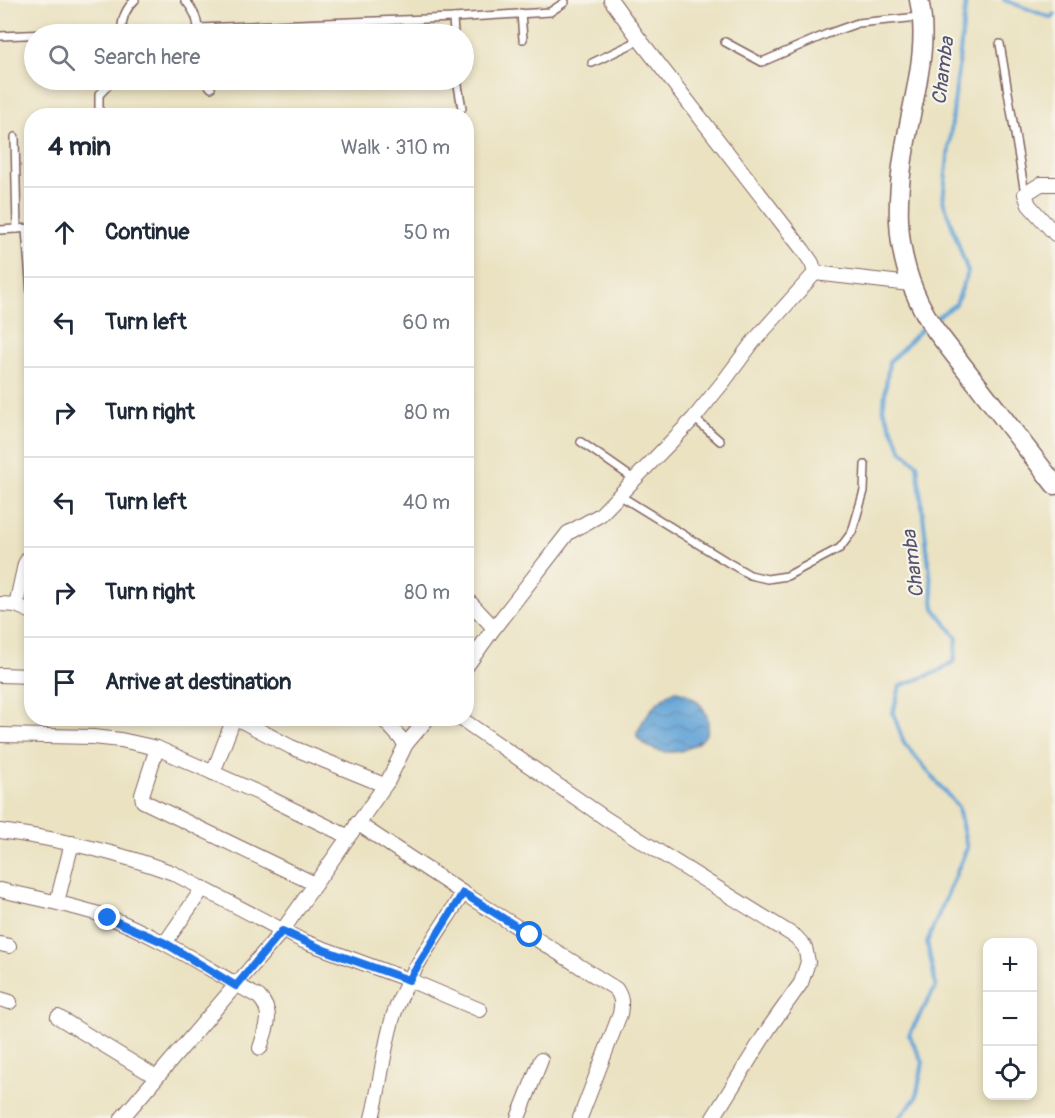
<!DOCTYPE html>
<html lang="en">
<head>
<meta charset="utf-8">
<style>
	:root { --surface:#fff; --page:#f6f6f7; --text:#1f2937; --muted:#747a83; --line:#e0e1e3 }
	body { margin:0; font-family:Pangolin,sans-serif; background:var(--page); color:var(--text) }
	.controls { position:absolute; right:18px; bottom:18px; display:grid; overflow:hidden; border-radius:12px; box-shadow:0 3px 9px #0003 }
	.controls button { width:54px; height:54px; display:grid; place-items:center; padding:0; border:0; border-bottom:2px solid var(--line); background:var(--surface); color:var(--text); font:30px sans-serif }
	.stop { position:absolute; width:18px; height:18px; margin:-14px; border:4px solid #1a73e8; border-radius:50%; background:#fff }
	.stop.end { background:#1a73e8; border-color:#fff; box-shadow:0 2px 6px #0008 }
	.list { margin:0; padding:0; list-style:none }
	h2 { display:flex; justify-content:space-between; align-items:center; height:78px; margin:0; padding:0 24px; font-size:26px }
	h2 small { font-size:20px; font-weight:400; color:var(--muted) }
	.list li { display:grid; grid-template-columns:39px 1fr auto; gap:18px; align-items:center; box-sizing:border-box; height:90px; padding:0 24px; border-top:2px solid var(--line) }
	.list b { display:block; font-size:22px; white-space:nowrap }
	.list em { font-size:20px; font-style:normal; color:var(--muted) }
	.icon { flex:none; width:33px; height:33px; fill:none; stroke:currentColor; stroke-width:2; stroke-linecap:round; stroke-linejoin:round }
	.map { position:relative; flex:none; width:1055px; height:1118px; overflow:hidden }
	.search { position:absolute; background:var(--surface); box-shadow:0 3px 9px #0003; left:24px; top:24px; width:450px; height:66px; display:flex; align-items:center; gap:15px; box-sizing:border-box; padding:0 21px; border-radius:33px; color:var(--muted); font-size:22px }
	.panel { position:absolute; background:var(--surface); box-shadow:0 3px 9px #0003; left:24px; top:108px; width:450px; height:618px; border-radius:24px }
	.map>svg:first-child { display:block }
	.water { fill:url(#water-waves); stroke:#576281; stroke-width:1.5 }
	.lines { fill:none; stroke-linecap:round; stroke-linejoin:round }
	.stream { stroke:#64a4d7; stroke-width:4 }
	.service-casing { stroke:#826360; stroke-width:10 }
	.minor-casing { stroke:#826360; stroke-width:16 }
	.secondary-casing { stroke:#826360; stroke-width:21 }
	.service { stroke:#fff; stroke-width:7 }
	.minor { stroke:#fff; stroke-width:14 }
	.secondary { stroke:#fff; stroke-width:18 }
	.route { stroke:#1a73e8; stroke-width:8 }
	.labels { text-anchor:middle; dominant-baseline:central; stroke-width:4.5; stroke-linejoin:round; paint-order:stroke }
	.water-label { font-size:20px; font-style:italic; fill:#545470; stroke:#f7f3e8 }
</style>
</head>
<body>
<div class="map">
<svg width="1055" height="1118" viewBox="0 0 1055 1118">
	<defs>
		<pattern id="water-waves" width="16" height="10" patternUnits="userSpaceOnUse" patternTransform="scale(1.5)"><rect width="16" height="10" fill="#64a4d7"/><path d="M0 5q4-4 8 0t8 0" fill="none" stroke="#5485af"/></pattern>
	</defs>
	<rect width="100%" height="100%" fill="#f7f3e8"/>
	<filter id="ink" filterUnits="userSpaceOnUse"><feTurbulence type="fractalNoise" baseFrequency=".0167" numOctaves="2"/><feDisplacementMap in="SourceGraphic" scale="12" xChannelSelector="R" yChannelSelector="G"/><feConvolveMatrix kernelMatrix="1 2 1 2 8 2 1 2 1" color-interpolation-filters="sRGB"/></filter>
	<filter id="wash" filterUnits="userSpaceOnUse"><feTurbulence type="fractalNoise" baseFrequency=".008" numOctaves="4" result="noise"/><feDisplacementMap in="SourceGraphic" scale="24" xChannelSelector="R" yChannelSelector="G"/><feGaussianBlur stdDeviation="1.35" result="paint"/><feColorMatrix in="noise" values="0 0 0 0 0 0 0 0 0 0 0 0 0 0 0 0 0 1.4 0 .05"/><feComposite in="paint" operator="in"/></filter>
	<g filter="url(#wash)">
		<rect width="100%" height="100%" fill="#eae2c1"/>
		<path class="water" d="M674,691C693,691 715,714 706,734C704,739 698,743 692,746C674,756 651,754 637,737V733C645,715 657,700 674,691Z"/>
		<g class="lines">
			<g class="stream">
				<polyline points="1004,0 1052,18 1055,14"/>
				<polyline points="934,319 956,304 968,272 943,200 966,0"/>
				<polyline points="899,1118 916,1098 923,1062 909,1035 936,986 927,942 967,848 958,807 904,743 893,713 900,686 937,672 954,661 957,638 934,608 917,464 902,451 883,409 889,362 926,325"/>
			</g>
		</g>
	</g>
	<g filter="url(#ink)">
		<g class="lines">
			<defs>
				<g id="service">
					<path d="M185,0C194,10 199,21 198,34"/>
					<polyline points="521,13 523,39"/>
					<polyline points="453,18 454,34"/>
					<polyline points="199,28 453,18 550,12 565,2"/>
					<path d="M122,34C121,21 125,9 135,0"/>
					<polyline points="0,36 121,31"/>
					<polyline points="725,42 762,62 827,34 858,23 919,17"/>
					<polyline points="1000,44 1025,194"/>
					<polyline points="592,63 640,40"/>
					<polyline points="204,80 211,88"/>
					<polyline points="457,80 462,108"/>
					<polyline points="99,109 99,95 113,80"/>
					<polyline points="15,137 17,229"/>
					<polyline points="26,229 32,306"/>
					<polyline points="0,230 32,228"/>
					<polyline points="694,418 720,441"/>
					<polyline points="581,442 634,479"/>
					<polyline points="619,495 729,563 750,575 767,579 787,576 840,548 852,532 864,491 865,465"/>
				</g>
				<g id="minor">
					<polyline points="611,0 640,40 803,250 812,263 815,273"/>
					<polyline points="1055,184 1041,184 1025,194 1029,205 1055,234"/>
					<polyline points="815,273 910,284"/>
					<polyline points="466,598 494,628"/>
					<polyline points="0,604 16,605 32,612"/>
					<polyline points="16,605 25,564 32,552"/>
					<polyline points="466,667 494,628 568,533 600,515 694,418 724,381 753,342 815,273"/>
					<polyline points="0,675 32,676"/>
					<polyline points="236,718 291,747 384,785"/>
					<polyline points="382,718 406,744"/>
					<polyline points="460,718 608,820 796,937 805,947 808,962 801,983 769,1028 713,1118"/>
					<polyline points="0,735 93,737 121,740 157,748 261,794 347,836"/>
					<polyline points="157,748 142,795 143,801 315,884"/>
					<polyline points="213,773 234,718"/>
					<path d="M357,823L463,893L616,989C622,998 622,1003 620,1014L580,1118"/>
					<path d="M0,831C59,839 117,852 173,873L303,941L409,980L480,1010"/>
					<path d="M0,890C36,898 73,905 108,917C161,937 209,970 259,997C275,1014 266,1028 260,1048"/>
					<polyline points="57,902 72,843"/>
					<polyline points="165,943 203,888"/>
					<polyline points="0,944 9,946"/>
					<polyline points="0,999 10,1002"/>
					<polyline points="58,1017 156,1077"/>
					<polyline points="122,1118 282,931 388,781 406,744 428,718"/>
					<path d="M372,1118C381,1084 383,1048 394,1014C409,971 439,932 463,893"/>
					<polyline points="518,1118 541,1060"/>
				</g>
				<path id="secondary" d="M919,0C927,35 920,71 913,105C896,187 885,257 936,331L1055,485"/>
			</defs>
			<use href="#service" class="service-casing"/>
			<use href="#minor" class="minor-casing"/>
			<use href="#secondary" class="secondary-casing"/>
			<use href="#service" class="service"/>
			<use href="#minor" class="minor"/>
			<use href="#secondary" class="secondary"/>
		</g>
	</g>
	<g class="lines" filter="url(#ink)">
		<polyline class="route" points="108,918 165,943 236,986 282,931 324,950 409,980 463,893 530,935"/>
	</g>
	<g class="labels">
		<g class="water-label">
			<text transform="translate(943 71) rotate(-83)">Chamba</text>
			<text transform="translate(913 564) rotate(-97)">Chamba</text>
		</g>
	</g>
</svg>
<div class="controls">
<button>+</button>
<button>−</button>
<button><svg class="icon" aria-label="locate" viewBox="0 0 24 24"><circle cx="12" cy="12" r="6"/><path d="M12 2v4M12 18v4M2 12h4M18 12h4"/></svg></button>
</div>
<div class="stop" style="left:530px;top:935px"></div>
<div class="stop end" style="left:108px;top:918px"></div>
<div class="search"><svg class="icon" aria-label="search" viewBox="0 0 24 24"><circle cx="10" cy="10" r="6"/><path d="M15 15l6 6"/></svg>Search here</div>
<section class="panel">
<h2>4 min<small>Walk · 310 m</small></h2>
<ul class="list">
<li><svg class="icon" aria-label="ahead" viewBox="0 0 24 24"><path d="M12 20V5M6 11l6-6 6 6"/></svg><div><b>Continue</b></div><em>50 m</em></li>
<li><svg class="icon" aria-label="left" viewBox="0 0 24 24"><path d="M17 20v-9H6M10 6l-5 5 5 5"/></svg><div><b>Turn left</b></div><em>60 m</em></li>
<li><svg class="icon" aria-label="right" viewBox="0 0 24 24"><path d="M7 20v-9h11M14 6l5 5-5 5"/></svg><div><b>Turn right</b></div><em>80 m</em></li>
<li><svg class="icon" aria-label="left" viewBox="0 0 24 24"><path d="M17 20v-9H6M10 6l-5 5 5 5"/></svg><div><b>Turn left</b></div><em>40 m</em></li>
<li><svg class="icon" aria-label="right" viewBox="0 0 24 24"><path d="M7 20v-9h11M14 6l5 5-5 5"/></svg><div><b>Turn right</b></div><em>80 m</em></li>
<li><svg class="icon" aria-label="arrive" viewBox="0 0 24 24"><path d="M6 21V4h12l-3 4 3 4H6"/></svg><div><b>Arrive at destination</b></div></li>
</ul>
</section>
</div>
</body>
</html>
